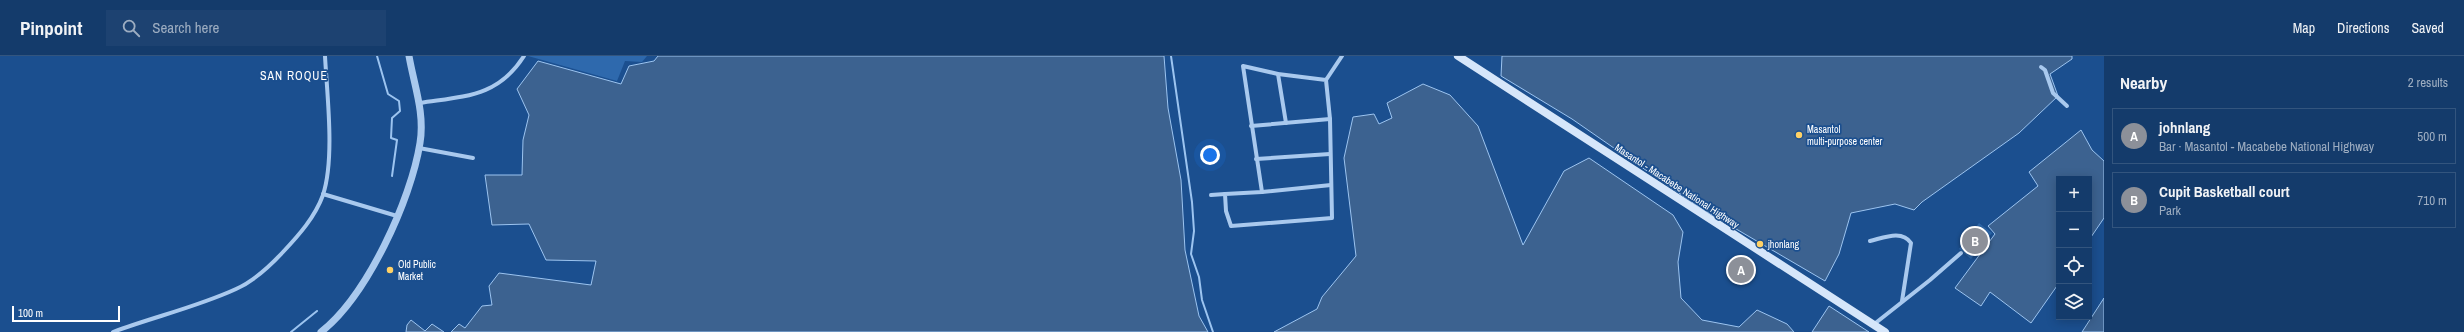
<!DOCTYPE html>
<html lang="en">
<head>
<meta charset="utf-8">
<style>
	:root { --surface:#143b6b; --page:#1d4271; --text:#f1f3f6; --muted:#9dadc1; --line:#33557e; --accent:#8c9099 }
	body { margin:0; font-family:"Archivo Narrow",sans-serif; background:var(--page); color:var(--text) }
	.controls { position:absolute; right:12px; bottom:12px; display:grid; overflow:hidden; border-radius:0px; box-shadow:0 2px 10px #0003 }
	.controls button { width:36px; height:36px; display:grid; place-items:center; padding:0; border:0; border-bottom:1px solid var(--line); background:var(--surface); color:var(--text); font:20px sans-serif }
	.scale { position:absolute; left:12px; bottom:10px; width:108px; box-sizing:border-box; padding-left:4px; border:2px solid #fff; border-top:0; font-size:11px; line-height:14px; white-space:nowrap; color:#fff; -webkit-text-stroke:3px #1b4f8f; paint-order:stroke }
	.you { position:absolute; left:1210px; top:99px; width:14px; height:14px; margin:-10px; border:3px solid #fff; border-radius:50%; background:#1a73e8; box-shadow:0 0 0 6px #1a73e833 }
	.badge { display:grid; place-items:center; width:26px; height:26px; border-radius:50%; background:var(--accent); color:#fff; font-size:13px; font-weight:700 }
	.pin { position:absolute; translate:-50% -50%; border:2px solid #fff; box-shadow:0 1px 4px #0006 }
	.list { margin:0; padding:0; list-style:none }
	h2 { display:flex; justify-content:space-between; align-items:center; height:52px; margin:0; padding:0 16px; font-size:17px }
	h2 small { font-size:13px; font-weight:400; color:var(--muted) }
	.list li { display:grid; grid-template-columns:26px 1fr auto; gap:12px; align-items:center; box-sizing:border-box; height:56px; margin:0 8px 8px; padding:0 8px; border:1px solid var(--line); border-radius:0px }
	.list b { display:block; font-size:15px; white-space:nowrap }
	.list p { margin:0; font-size:13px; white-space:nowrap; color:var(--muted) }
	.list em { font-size:13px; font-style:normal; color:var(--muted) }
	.icon { flex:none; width:22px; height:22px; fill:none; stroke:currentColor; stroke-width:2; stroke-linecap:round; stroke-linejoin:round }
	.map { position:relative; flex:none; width:2104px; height:276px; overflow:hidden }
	header { display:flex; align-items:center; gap:24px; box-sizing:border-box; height:56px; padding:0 20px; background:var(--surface); border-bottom:1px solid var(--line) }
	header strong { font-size:19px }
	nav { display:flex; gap:22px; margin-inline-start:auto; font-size:14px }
	.search { width:280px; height:36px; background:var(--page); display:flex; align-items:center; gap:10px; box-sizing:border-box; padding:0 14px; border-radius:0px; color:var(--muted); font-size:15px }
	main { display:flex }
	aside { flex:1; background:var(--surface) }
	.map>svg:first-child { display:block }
	.green { fill:#2e69ad }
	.water { fill:#3c6290; stroke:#9cc4f0 }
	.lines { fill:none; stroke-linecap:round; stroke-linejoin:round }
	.stream { stroke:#9cc4f0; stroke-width:2 }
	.minor { stroke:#a9c9ee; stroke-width:4 }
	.tertiary { stroke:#a9c9ee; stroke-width:7 }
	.secondary { stroke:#d6e6fa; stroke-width:8 }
	.poi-dot { fill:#ffd166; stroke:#1b4f8f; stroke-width:1.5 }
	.labels { text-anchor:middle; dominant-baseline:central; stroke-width:3.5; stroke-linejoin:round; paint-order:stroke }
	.poi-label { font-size:10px; fill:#fff; stroke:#1b4f8f; text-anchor:start }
	.street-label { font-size:10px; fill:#fff; stroke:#1b4f8f }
	.quarter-label { font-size:12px; letter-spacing:1px; fill:#fff; stroke:#1b4f8f }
</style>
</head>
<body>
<header>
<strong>Pinpoint</strong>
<div class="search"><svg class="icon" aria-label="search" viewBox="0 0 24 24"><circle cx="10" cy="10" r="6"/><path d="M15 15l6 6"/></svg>Search here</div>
<nav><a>Map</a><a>Directions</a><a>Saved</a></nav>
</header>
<main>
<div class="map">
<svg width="2104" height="276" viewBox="0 0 2104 276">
	<rect width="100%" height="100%" fill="#1b4f8f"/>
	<g class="green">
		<polygon points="528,0 647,0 642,6 625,5 617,25"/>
		<polygon points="1979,167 1992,177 1971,203 1959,193"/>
	</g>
	<g class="water">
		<polygon points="658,0 1164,0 1168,52 1181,124 1185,194 1199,260 1208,276 451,276 459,268 465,272 482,250 492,249 489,230 499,217 591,229 596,205 546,204 529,168 492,169 485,119 522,119 523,84 529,59 517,33 538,5 621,28 629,10 654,5"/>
		<polygon points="1502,0 2072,0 2072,3 2050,18 2058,40 2019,77 1922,146 1914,154 1895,148 1851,157 1839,198 1825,225 1702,153 1572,63 1501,20"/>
		<polygon points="1423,28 1450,39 1478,70 1523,189 1564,115 1589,102 1673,159 1683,176 1678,206 1681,242 1702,264 1739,271 1757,254 1787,268 1794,276 1274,276 1317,253 1322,241 1356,200 1344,102 1353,61 1374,58 1379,68 1392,62 1387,47"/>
		<polygon points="2081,74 2092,94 2104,105 2104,162 2089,184 2089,123 2059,123 2059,227 2031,267 1990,236 1981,250 1955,232 1995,178 1988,170 2038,130 2029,116"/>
		<polygon points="2104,242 2104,276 2082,276"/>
		<polygon points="1829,250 1869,276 1812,276"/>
		<polygon points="411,264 425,275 432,268 444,276 406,276 407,269"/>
	</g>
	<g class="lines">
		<g class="stream">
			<polyline points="377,0 388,38 399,45 400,55 392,62 391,82 397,84 392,120"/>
			<polyline points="1171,0 1192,146 1194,175 1191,198 1199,221 1202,244 1213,276"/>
			<polyline points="291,276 317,255"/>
		</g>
		<g class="minor">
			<polyline points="2041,11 2045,14 2053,37 2067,50"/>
			<polyline points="1278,18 1286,67"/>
			<polyline points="1326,24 1278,18 1243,10 1262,136 1225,138 1226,155 1231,170 1332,162 1330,63 1326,24 1342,0"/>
			<path d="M420,47C465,40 498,41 524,0"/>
			<polyline points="1251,70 1330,63"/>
			<polyline points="419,92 473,102"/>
			<polyline points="1256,103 1330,98"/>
			<polyline points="1262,136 1331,129"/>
			<polyline points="323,138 397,160"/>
			<polyline points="1211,139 1225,138"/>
			<path d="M1870,185C1883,182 1902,173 1911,187L1902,245"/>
			<polyline points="1873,269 1930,224 1961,197"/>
			<path d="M113,276C153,261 197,251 236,233C254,225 270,210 283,196C299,179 315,161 323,139C335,102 327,39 325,0"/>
		</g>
		<path class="tertiary" d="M321,276C367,240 411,144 420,87C425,57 414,29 409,0"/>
		<polyline class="secondary" points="1458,0 1885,276"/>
	</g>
	<g class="poi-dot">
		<circle cx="1799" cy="79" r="4"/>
		<circle cx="1760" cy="188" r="4"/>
		<circle cx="390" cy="214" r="4"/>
	</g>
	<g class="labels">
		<g class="poi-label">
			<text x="1807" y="73">Masantol<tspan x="1807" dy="12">multi-purpose center</tspan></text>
			<text x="1768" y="188">jhonlang</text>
			<text x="398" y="208">Old Public<tspan x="398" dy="12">Market</tspan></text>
		</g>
		<g class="street-label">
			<text transform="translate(1677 130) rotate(33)">Masantol - Macabebe National Highway</text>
		</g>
		<g class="quarter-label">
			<text x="294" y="20">SAN ROQUE</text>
		</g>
	</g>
</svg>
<div class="controls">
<button>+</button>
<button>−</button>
<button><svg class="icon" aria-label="locate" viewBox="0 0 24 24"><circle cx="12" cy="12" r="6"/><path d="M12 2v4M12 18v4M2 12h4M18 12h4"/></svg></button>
<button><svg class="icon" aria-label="layers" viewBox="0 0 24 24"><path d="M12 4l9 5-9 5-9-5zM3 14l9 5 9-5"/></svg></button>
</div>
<div class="scale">100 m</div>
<div class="you"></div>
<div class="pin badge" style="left:1741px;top:214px">A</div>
<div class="pin badge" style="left:1975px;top:185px">B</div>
</div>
<aside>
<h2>Nearby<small>2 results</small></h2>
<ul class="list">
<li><span class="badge">A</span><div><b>johnlang</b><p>Bar · Masantol - Macabebe National Highway</p></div><em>500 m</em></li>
<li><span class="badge">B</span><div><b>Cupit Basketball court</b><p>Park</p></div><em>710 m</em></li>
</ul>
</aside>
</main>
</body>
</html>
